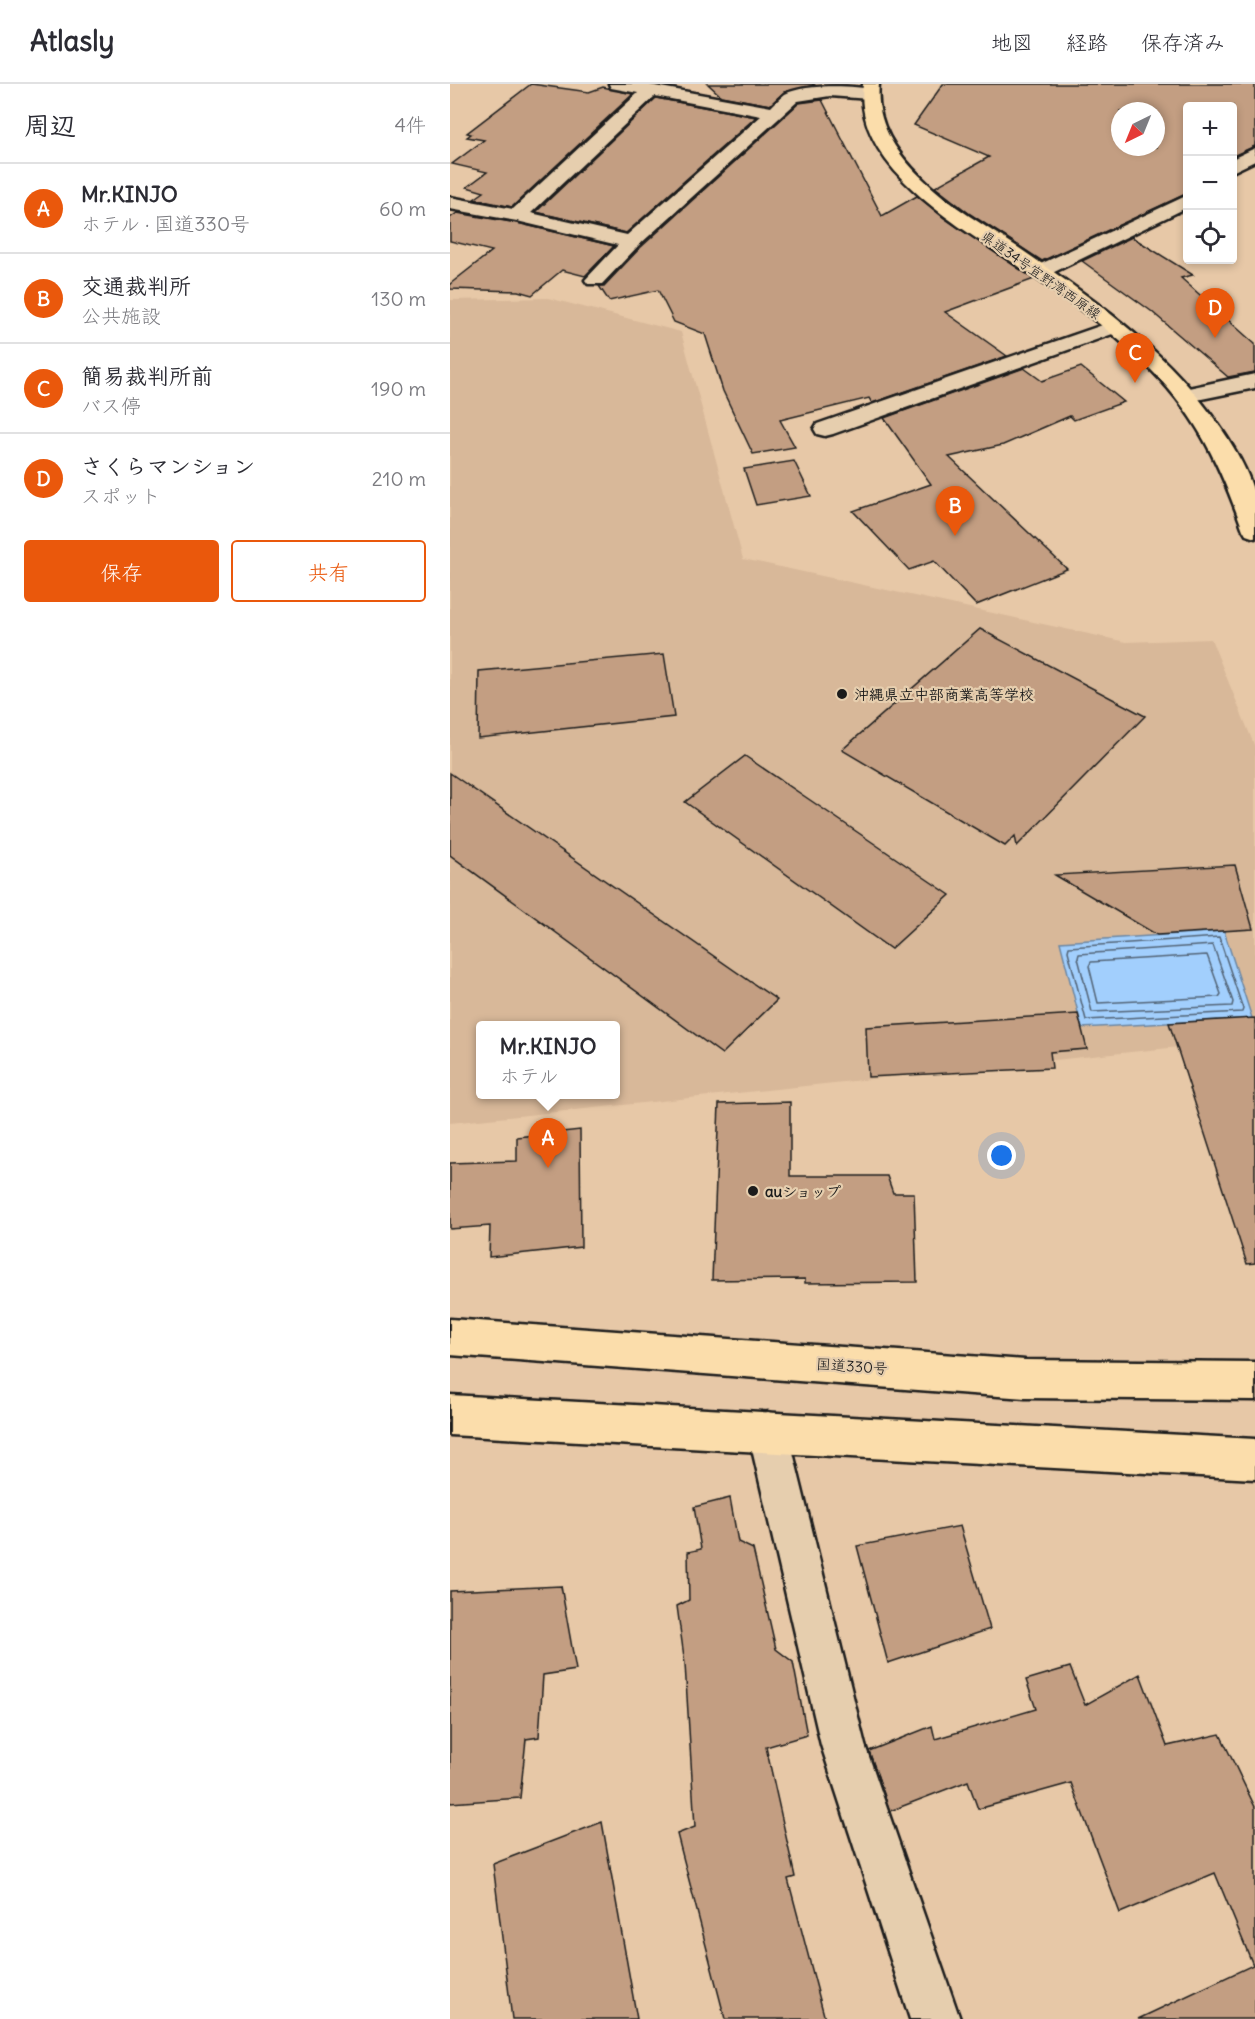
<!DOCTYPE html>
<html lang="ja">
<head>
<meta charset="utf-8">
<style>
	:root { --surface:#fff; --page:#f7f7f7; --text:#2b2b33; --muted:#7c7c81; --line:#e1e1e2; --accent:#ea580c }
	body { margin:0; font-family:Delius,"Klee One",sans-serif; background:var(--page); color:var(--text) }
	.controls { position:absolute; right:18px; top:18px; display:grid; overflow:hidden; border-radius:6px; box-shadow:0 3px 9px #0003 }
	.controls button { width:54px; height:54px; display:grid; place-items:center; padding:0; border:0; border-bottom:2px solid var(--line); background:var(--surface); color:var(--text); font:30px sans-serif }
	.compass { position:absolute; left:661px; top:18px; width:54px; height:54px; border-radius:50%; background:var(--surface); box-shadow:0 3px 9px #0003; rotate:223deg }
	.you { position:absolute; left:552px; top:1072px; width:21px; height:21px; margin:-15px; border:4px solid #fff; border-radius:50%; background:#1a73e8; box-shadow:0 0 0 9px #1a73e833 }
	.badge { display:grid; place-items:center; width:39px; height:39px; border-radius:50%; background:var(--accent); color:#fff; font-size:20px; font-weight:700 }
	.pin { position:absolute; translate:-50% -50px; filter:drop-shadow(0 2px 3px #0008) }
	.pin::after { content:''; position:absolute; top:32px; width:21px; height:18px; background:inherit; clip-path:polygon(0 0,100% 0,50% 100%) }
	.popup { position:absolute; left:26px; top:937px; width:144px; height:78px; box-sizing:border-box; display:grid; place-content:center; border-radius:6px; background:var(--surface); filter:drop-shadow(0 2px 4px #0005); font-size:20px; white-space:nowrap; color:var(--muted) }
	.popup b { font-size:22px; color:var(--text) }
	.popup::after { content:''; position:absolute; left:50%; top:100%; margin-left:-12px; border:12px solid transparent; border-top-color:var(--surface) }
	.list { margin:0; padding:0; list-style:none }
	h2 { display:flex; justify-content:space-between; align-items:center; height:78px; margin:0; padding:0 24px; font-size:26px }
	h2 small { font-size:20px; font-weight:400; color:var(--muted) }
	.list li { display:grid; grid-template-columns:39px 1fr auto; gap:18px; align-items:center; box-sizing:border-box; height:90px; padding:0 24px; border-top:2px solid var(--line) }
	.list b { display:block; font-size:22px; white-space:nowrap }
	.list p { margin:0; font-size:20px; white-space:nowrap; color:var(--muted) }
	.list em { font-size:20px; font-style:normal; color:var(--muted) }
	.actions { display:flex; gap:12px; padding:18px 24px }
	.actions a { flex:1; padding:14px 0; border:2px solid var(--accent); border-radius:6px; text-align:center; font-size:21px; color:var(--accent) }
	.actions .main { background:var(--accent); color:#fff }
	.icon { flex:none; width:33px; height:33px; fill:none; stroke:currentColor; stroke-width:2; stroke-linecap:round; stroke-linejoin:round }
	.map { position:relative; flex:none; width:805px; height:1935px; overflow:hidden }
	header { display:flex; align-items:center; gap:36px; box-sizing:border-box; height:84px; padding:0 30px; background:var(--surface); border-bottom:2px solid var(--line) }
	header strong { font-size:28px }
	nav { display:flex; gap:33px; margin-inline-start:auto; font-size:21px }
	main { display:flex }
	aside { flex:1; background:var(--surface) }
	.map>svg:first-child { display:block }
	.built { fill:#d8b899; fill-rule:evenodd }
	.water { fill:#a2cffd; stroke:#6c87a3; stroke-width:1.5 }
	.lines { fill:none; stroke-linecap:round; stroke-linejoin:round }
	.shore { stroke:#526476; stroke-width:1.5 }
	.building { fill:#c39e82; stroke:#1c1c1c; stroke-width:1.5; fill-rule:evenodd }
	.minor-casing { stroke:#1c1c1c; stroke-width:5 }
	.major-casing { stroke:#1c1c1c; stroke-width:5 }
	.highway-casing { stroke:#1c1c1c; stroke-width:5 }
	.minor { fill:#e6ceae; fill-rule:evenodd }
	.major { fill:#fbddab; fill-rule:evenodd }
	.highway { fill:#fbddab; fill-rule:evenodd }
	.poi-dot { fill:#1c1c1c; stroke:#e6ceae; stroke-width:2 }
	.labels { text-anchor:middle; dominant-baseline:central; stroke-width:4.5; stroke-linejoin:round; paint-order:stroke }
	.far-street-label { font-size:14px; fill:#1c1c1c; stroke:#e6ceae }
	.poi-label { font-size:15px; font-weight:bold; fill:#1c1c1c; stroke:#e6ceae; text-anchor:start }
	.street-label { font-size:15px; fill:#1c1c1c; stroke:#e6ceae }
</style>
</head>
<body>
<header>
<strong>Atlasly</strong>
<nav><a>地図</a><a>経路</a><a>保存済み</a></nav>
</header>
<main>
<aside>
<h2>周辺<small>4件</small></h2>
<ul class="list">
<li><span class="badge">A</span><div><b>Mr.KINJO</b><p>ホテル · 国道330号</p></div><em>60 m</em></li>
<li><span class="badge">B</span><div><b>交通裁判所</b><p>公共施設</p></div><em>130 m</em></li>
<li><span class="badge">C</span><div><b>簡易裁判所前</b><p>バス停</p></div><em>190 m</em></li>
<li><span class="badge">D</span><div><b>さくらマンション</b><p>スポット</p></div><em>210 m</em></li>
</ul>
<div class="actions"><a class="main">保存</a><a>共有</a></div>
</aside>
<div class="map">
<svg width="805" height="1935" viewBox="0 0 805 1935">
	<rect width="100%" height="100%" fill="#e7c8a7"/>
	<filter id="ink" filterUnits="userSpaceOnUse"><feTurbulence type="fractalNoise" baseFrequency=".0167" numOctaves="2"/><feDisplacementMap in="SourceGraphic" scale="12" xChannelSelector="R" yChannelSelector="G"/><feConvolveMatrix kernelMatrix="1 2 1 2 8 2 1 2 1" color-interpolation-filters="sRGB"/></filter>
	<g filter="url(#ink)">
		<path class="built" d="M98,214L231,248L293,475L676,558L761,555L805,663V955L0,1039V216ZM30,942H166V1010H30Z"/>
		<polygon class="water" points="774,847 802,934 632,944 610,858"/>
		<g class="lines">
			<g class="shore">
				<polygon points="769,853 793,925 792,928 636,936 618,867 619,863"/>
				<polygon points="763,861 783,918 782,922 642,928 628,874 629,870"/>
				<polygon points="757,871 771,910 769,913 648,919 639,882 641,878"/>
			</g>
		</g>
		<g class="building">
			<polygon points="81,0 139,8 153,3 183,10 62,123 24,115 34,108 17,103 37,88 2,80 34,56 17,53 21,50 17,49"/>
			<polygon points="258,0 364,0 365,1 334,8 320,21 271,12"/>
			<path d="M493,0H805V62L783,72V22H738V109L592,177L520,130L485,103L539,73L464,41ZM670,27H706V63H670Z"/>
			<polygon points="206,14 306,33 176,149 86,128"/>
			<polygon points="372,16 432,132 467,112 494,134 584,195 495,228 557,272 422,319 419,314 330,336 345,363 303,370 273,307 255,250 224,238 208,206 159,217 149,202 154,202 190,164 349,19"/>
			<polygon points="7,129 67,139 164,162 135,192 112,186 82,211 68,207 0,205 0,200 42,167 0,157 0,134"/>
			<polygon points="682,153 743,191 731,194 805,260 805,288 778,293 701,227 632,177"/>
			<polygon points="631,283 674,318 624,336 620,332 553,361 499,373 617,485 526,521 484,477 459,486 403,427 481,400 434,334 574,284 592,297"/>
			<polygon points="344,377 361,412 306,421 294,385"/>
			<polygon points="530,545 695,632 567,762 565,752 555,762 392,666"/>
			<polygon points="214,570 224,633 28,654 29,587"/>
			<polygon points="295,672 357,714 500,811 441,865 235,718"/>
			<polygon points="0,689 327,916 272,970 0,771"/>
			<polygon points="785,781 803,845 707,851 605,791"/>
			<polygon points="628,930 637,965 600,968 602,984 418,993 416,943"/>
			<polygon points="805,934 805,1179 797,1180 719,939"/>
			<polygon points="340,1018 340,1092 437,1092 443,1109 464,1109 467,1198 355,1199 355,1195 262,1196 269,1020"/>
			<polygon points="130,1046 131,1163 39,1173 40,1142 0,1145 0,1079 67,1077 67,1053"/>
			<polygon points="280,1414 288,1458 303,1465 326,1565 343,1578 357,1651 316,1663 345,1793 338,1795 375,1935 275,1935 227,1750 245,1743 235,1580 227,1522 239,1516 238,1468 251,1465 244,1423"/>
			<polygon points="510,1442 540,1545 438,1579 407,1462"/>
			<polygon points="111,1502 126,1586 93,1591 89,1653 76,1655 70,1714 0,1719 0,1507"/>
			<polygon points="620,1583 635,1621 690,1590 717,1662 770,1650 805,1723 805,1935 688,1935 803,1881 765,1789 670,1829 621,1699 528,1725 518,1697 440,1727 419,1667 482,1642 485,1655 586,1625 576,1596"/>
			<polygon points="152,1738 187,1935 62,1935 43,1780"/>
		</g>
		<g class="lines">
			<defs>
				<g id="minor">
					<path d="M159,0H194L321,23C325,19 330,14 335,10C355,0 402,1 425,6L427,10L419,15L380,12L348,17L188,162L152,200H138L135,196L168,161L67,137L0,125V113L63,125L188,9L161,4ZM205,12L311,32L177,151L81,129Z"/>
					<polygon points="805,64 805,77 782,88 782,75"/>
					<polygon points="738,111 738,123 596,192 582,192 579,188 582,184"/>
					<polygon points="664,237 671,239 674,243 671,247 383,350 375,352 367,350 364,345 367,340"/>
					<polygon points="805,290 805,304 737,318 729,316 726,311 729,306"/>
					<polygon points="318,1328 332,1334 338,1348 415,1661 510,1935 460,1935 371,1661 298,1348 304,1334"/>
				</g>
				<path id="major" d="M413,0H429C425,39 446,69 473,95C500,122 537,143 569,164C639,212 709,260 760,329C778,353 798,383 805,413C805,425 805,441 805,454L796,451L793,446C768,377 746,328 692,277C657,243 617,215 577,188C517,146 402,86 413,0Z"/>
				<g id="highway">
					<polygon points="0,1235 575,1276 805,1278 805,1316 575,1314 0,1271"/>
					<polygon points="0,1311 805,1355 805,1395 0,1351"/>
				</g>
			</defs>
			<use href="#minor" class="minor-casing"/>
			<use href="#major" class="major-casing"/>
			<use href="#highway" class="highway-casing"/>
			<use href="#minor" class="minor"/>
			<use href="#major" class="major"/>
			<use href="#highway" class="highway"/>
		</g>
	</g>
	<g class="poi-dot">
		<circle cx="392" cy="610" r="6"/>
		<circle cx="303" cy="1107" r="6"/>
	</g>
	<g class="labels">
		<g class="far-street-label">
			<text transform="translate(591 191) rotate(35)">県道34号宜野湾西原線</text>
		</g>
		<g class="poi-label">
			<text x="404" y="610">沖縄県立中部商業高等学校</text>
			<text x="315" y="1107">auショップ</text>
		</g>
		<g class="street-label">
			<text transform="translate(402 1282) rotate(4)">国道330号</text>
		</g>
	</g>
</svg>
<div class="controls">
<button>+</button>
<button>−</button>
<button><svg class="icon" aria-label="locate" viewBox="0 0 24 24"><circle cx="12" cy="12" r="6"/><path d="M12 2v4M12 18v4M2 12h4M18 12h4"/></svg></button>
</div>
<svg class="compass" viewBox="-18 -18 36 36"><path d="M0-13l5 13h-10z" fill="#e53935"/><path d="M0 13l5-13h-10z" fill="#7c7c81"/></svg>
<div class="you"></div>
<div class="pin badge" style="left:98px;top:1084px">A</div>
<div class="popup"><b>Mr.KINJO</b>ホテル</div>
<div class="pin badge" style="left:505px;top:452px">B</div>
<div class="pin badge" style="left:685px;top:299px">C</div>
<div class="pin badge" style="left:765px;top:254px">D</div>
</div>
</main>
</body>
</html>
